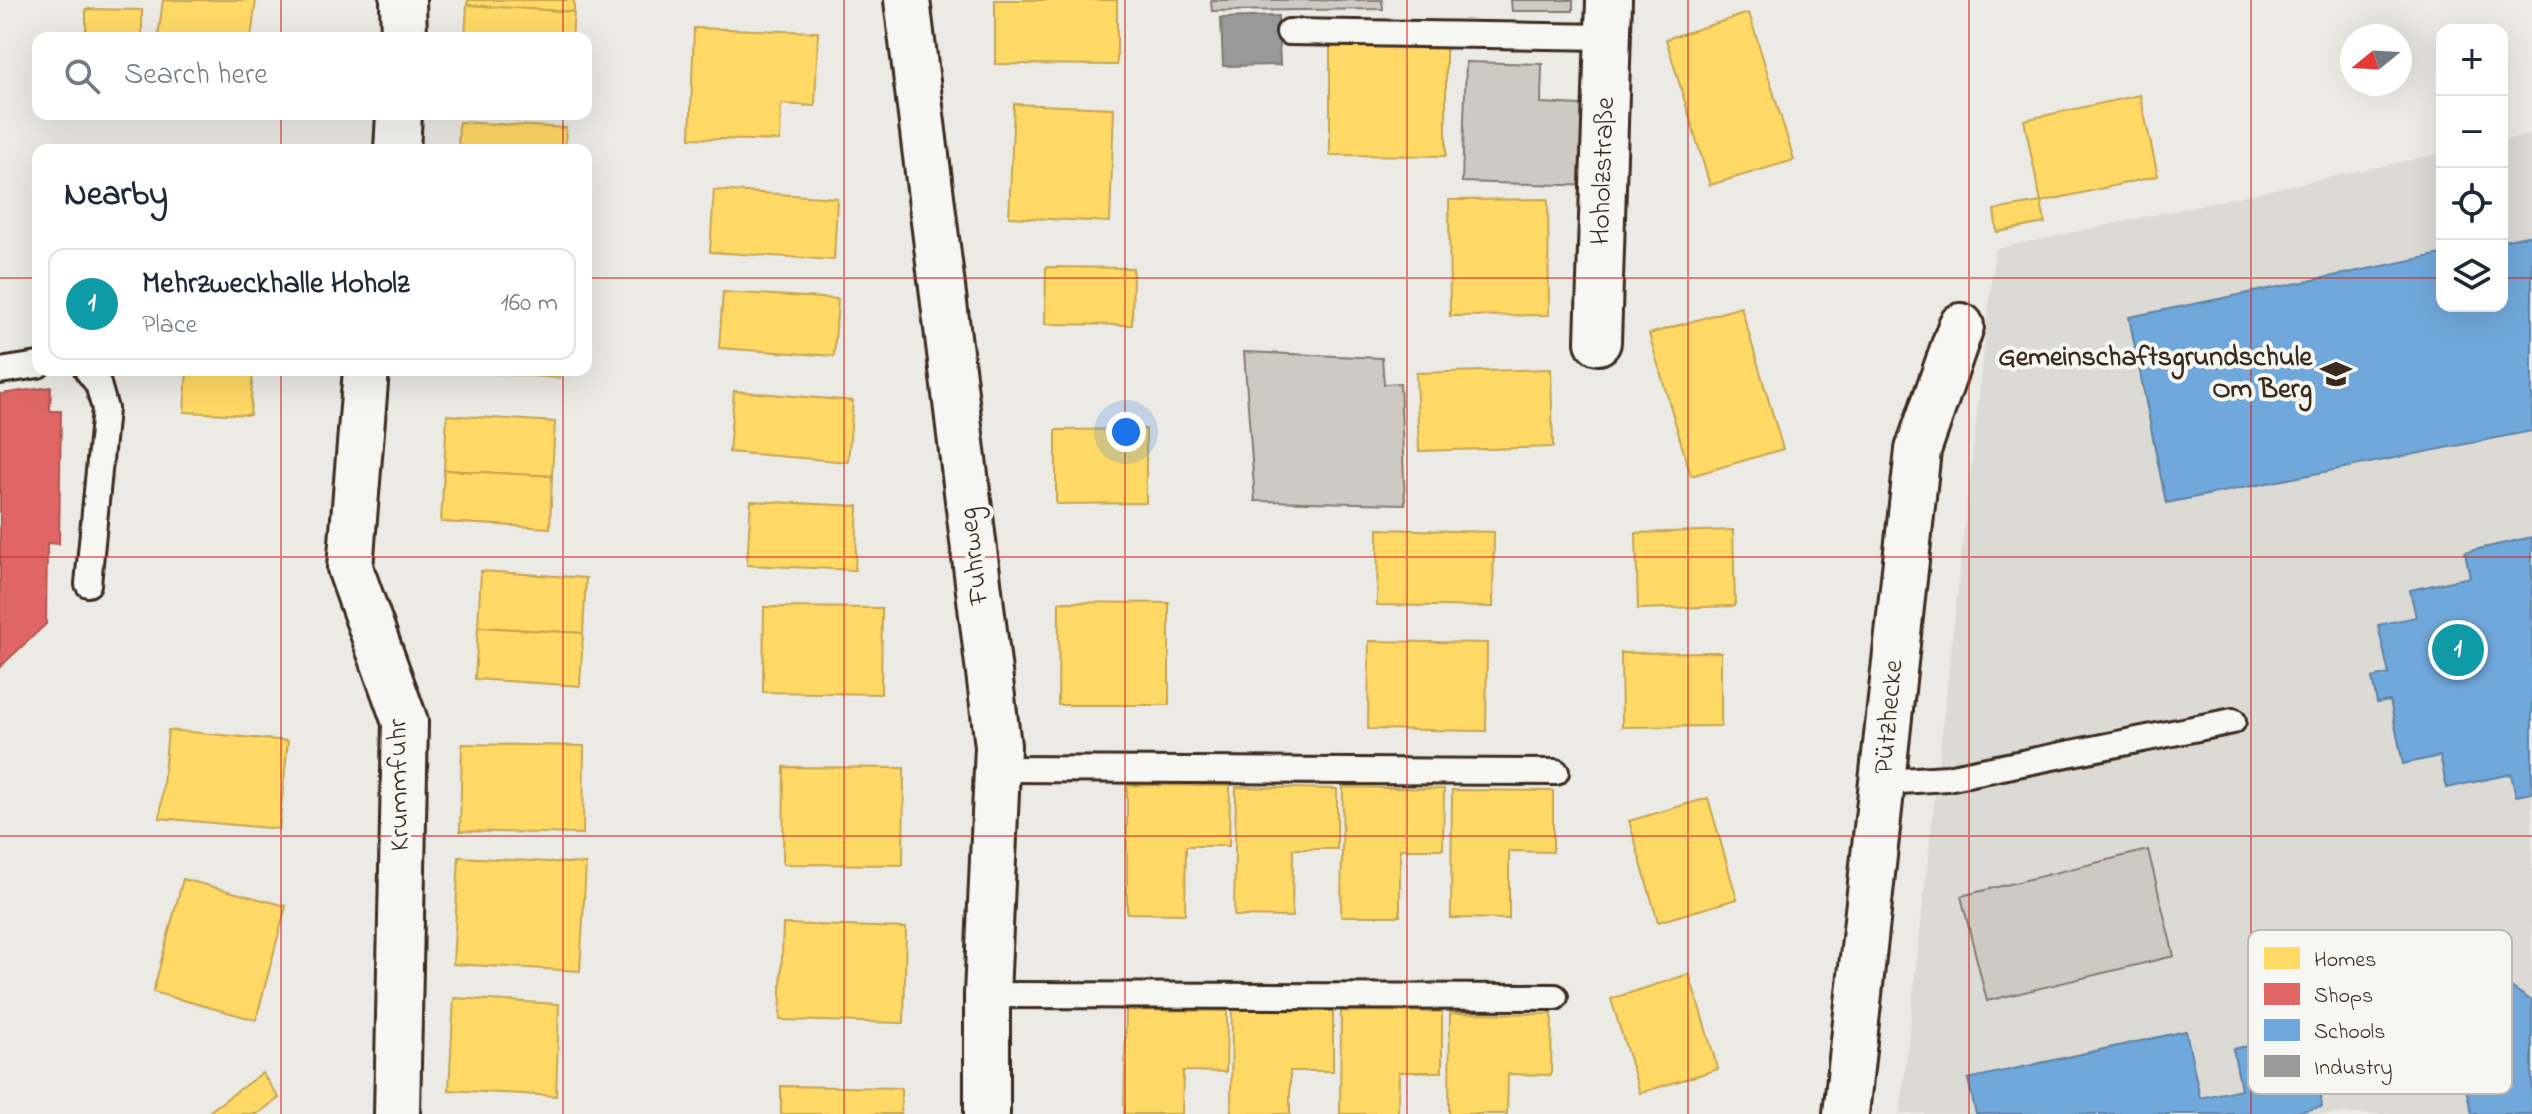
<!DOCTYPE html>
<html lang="en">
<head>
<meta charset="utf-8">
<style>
	:root { --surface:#fff; --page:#f6f6f7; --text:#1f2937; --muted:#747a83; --line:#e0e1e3; --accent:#d93025 }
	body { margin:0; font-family:"Indie Flower",sans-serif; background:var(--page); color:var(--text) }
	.controls { position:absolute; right:24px; top:24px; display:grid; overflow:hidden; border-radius:16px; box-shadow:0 8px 32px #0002 }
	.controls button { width:72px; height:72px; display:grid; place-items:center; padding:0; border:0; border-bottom:2px solid var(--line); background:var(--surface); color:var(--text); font:40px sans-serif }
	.compass { position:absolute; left:2340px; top:24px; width:72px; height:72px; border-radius:50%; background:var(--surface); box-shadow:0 8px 32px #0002; rotate:252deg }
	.you { position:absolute; left:1126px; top:432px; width:28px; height:28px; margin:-20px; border:6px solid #fff; border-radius:50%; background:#1a73e8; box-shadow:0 0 0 12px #1a73e833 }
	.badge { display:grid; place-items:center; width:52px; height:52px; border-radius:50%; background:var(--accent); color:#fff; font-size:26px; font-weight:700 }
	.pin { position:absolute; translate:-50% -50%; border:4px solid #fff; box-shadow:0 2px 8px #0006 }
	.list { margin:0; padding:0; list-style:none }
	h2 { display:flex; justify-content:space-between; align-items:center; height:104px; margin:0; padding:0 32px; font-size:34px }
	h2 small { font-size:26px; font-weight:400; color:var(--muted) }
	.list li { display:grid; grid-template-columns:52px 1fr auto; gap:24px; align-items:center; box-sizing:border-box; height:112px; margin:0 16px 16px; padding:0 16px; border:2px solid var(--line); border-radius:16px }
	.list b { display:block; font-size:30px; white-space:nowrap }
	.list p { margin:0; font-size:26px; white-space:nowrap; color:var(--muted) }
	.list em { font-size:26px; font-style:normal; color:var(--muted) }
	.icon { flex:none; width:44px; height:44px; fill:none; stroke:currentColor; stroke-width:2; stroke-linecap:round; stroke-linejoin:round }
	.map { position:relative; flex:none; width:2532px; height:1114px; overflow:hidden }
	.search { position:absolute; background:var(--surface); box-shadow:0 8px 32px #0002; left:32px; top:32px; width:560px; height:88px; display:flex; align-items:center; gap:20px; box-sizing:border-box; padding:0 28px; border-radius:16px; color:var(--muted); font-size:30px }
	.panel { position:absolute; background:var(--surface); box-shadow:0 8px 32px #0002; left:32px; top:144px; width:560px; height:232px; border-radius:16px }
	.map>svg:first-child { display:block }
	.built { fill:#dcdad4 }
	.green { fill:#cdcac4; stroke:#847a71; stroke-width:2 }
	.homes { fill:#ffd966; stroke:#c4a450; stroke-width:2 }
	.shops { fill:#e06666; stroke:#ae5450; stroke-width:2 }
	.schools { fill:#6fa8dc; stroke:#5f82a3; stroke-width:2 }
	.industry { fill:#999; stroke:#7d7874; stroke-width:2 }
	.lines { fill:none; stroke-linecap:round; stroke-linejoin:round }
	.lane-casing { stroke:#3b2a1e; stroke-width:30 }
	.street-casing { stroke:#3b2a1e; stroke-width:50 }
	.lane { stroke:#f6f6f2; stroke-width:24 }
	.street { stroke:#f6f6f2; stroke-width:44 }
	.grid { fill:none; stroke:#d62828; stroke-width:2; stroke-opacity:0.55 }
	.labels { text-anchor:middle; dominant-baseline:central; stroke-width:8; stroke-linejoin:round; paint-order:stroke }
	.street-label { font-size:28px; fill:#3b2a1e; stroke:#f6f6f2 }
	.poi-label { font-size:28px; font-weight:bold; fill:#3b2a1e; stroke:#f6f6f2; text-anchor:end }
	.key { fill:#f6f6f2; stroke:#beb9b2; stroke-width:2 }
	.key-label { font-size:22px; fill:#3b2a1e }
</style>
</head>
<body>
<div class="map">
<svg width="2532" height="1114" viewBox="0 0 2532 1114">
	<rect width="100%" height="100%" fill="#ebeae5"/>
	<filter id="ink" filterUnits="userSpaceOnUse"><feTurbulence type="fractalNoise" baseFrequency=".0125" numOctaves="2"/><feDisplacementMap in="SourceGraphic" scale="16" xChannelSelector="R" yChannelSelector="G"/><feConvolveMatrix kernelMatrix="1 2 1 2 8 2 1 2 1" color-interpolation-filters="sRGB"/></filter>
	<g filter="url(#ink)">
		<polygon class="built" points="2532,134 2532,1114 1900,1114 1995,249 2442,153 2442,306 2502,306 2502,140"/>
		<g class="green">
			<polygon points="1211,0 1382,0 1383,9 1212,11"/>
			<polygon points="1511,0 1573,0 1573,11 1512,11"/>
			<polygon points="1466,62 1542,64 1541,103 1600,106 1597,186 1462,182"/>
			<polygon points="1244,352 1382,358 1384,384 1400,383 1405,504 1255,501"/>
			<polygon points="2148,850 2174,956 1987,1001 1961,896"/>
		</g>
		<g class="homes">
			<polygon points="163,0 256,0 251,38 158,38"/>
			<polygon points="468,0 574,0 574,12 467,5"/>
			<polygon points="995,0 1117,0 1117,65 995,64"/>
			<polygon points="467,5 574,12 572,38 465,38"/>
			<polygon points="86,9 142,10 142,38 86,38"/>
			<polygon points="1749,13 1794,160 1710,185 1666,39"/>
			<polygon points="694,28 818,32 815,106 781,104 780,141 690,138"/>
			<polygon points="1330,44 1446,45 1446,156 1330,155"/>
			<polygon points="2140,95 2158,176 2041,202 2024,120"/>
			<polygon points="1014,104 1114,108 1110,222 1009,217"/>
			<polygon points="459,122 566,128 565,150 458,150"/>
			<polygon points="714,190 837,198 834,260 710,252"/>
			<polygon points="1548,199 1549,315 1450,316 1449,200"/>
			<polygon points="2041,202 2045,223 1997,232 1994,210"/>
			<polygon points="1046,267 1133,268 1132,325 1045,324"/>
			<polygon points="723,292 838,299 834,356 719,348"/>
			<polygon points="1741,307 1783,449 1691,476 1649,334"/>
			<polygon points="1551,369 1553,447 1419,451 1416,373"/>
			<polygon points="187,370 253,370 250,415 184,412"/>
			<polygon points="450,370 560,370 559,378"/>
			<polygon points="734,391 853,401 848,462 729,452"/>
			<polygon points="447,415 555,422 552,476 444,470"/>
			<polygon points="1146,429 1146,503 1056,504 1056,430"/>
			<polygon points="444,470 552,476 550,528 441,522"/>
			<polygon points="751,501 858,506 855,570 747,565"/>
			<polygon points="1378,529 1494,532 1493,607 1377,605"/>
			<polygon points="1733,530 1735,606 1638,609 1636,533"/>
			<polygon points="481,571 586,578 583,633 478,627"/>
			<polygon points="1059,602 1169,603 1169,705 1058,705"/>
			<polygon points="764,607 882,608 881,694 763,692"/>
			<polygon points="478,627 583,633 580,686 475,679"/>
			<polygon points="1369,641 1487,643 1486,731 1368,729"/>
			<polygon points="1721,652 1721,726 1622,727 1621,653"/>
			<polygon points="168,730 288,741 279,829 160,818"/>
			<polygon points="462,744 584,746 583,834 460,831"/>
			<polygon points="784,767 904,768 903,865 783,864"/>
			<polygon points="1127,785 1230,786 1229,846 1186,846 1185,914 1127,913"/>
			<polygon points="1236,787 1337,789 1337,849 1293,849 1292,917 1234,916"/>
			<polygon points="1343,787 1444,789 1443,849 1400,849 1400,916 1341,916"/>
			<polygon points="1452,790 1553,791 1553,852 1509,851 1509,919 1451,918"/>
			<polygon points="1708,798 1737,899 1658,922 1629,821"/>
			<polygon points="459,857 586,864 580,971 453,964"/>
			<polygon points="183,879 286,906 256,1020 153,992"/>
			<polygon points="783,924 906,928 904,1023 780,1020"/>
			<polygon points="1689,974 1718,1069 1640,1093 1611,999"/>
			<polygon points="454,998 559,1004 556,1096 449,1090"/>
			<polygon points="1232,1009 1333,1011 1333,1071 1290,1071 1290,1114 1231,1114"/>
			<polygon points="1126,1010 1227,1011 1226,1072 1183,1071 1182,1114 1124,1114"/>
			<polygon points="1341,1011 1442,1012 1442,1072 1399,1072 1398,1114 1340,1114"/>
			<polygon points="1450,1013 1552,1014 1551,1075 1508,1074 1507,1114 1449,1114"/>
			<polygon points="262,1073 279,1098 257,1114 206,1114"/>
			<polygon points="781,1086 901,1088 901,1114 781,1114"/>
		</g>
		<polygon class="shops" points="51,387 50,411 61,411 59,544 47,543 46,624 0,667 0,394"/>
		<g class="schools">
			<polygon points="2532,235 2532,431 2166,503 2129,317 2442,254 2442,306 2502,306 2502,241"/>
			<polygon points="2532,537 2532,793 2516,796 2511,774 2447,788 2440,756 2403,764 2390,701 2377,703 2372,678 2389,674 2378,625 2416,617 2410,590 2470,577 2465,552"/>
			<polygon points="2466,957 2532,1001 2532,1114 2472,1114 2466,1089 2446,1077 2421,1085 2354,982"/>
			<polygon points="2186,1031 2200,1098 2241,1089 2233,1049 2306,1034 2322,1107 2287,1114 1976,1114 1968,1079"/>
		</g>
		<polygon class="industry" points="1278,16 1280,65 1223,66 1221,18"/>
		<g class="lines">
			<defs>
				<g id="lane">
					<polyline points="1289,32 1608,37"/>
					<polyline points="87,370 98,384 105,409 88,584"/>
					<polyline points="0,371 38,365"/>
					<polyline points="996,769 1556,772"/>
					<polyline points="1885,782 1947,778 2233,721"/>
					<polyline points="987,995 1555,997"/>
				</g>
				<g id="street">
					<polyline points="403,0 404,38"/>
					<polyline points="907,0 998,746 987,995 987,1114"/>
					<polyline points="397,150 399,114"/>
					<polyline points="1598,342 1609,0"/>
					<polyline points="366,370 350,568 405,722 397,1114"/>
					<polyline points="1846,1114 1918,450 1961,326"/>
				</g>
			</defs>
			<use href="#lane" class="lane-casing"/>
			<use href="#street" class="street-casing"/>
			<use href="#lane" class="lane"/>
			<use href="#street" class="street"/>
		</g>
	</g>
	<path class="grid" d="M281,0V38M563,0V38M844,0V1114M1125,0V1114M1407,0V1114M1688,0V1114M1969,0V1114M2251,0V1114M281,114V150M563,114V150M0,278H38M586,278H2442M2502,278H2532M281,370V1114M563,370V1114M0,557H2532M0,836H2532"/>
	<defs>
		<symbol id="school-bare" viewBox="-9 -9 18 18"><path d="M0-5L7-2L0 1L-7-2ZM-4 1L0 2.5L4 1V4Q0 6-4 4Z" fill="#3b2a1e" stroke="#f6f6f2" stroke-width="2.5" paint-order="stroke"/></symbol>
	</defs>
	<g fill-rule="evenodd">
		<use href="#school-bare" x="2314" y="352" width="44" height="44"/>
	</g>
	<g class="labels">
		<g class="street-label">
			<text transform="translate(1604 171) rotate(-88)">Hoholzstraße</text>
			<text transform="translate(975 556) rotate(-97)">Fuhrweg</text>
			<text transform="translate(1890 717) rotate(-85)">Pützhecke</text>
			<text transform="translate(400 785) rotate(-91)">Krummfuhr</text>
		</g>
		<g class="poi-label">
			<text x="2312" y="358">Gemeinschaftsgrundschule<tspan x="2312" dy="32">Om Berg</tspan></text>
		</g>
	</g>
	<rect x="2248" y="930" width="264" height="164" rx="12" class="key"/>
	<rect x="2264" y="947" width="36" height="22" fill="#ffd966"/>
	<rect x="2264" y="983" width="36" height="22" fill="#e06666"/>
	<rect x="2264" y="1019" width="36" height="22" fill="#6fa8dc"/>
	<rect x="2264" y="1055" width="36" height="22" fill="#999"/>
	<g class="key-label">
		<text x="2314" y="966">Homes</text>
		<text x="2314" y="1002">Shops</text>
		<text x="2314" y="1038">Schools</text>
		<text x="2314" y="1074">Industry</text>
	</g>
</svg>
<div class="controls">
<button>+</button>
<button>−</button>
<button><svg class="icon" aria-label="locate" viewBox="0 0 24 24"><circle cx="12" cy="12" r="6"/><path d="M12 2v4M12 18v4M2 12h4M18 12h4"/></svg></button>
<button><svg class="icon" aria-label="layers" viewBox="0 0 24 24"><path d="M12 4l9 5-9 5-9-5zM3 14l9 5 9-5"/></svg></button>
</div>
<svg class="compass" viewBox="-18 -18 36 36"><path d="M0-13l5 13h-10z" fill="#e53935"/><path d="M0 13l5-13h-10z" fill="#747a83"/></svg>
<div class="you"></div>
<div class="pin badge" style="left:2458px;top:650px;background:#0f9aa8">1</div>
<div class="search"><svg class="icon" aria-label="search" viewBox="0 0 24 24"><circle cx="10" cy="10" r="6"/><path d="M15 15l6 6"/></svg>Search here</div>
<section class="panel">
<h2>Nearby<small></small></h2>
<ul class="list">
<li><span class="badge" style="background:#0f9aa8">1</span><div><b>Mehrzweckhalle Hoholz</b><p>Place</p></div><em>160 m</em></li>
</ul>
</section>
</div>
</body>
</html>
